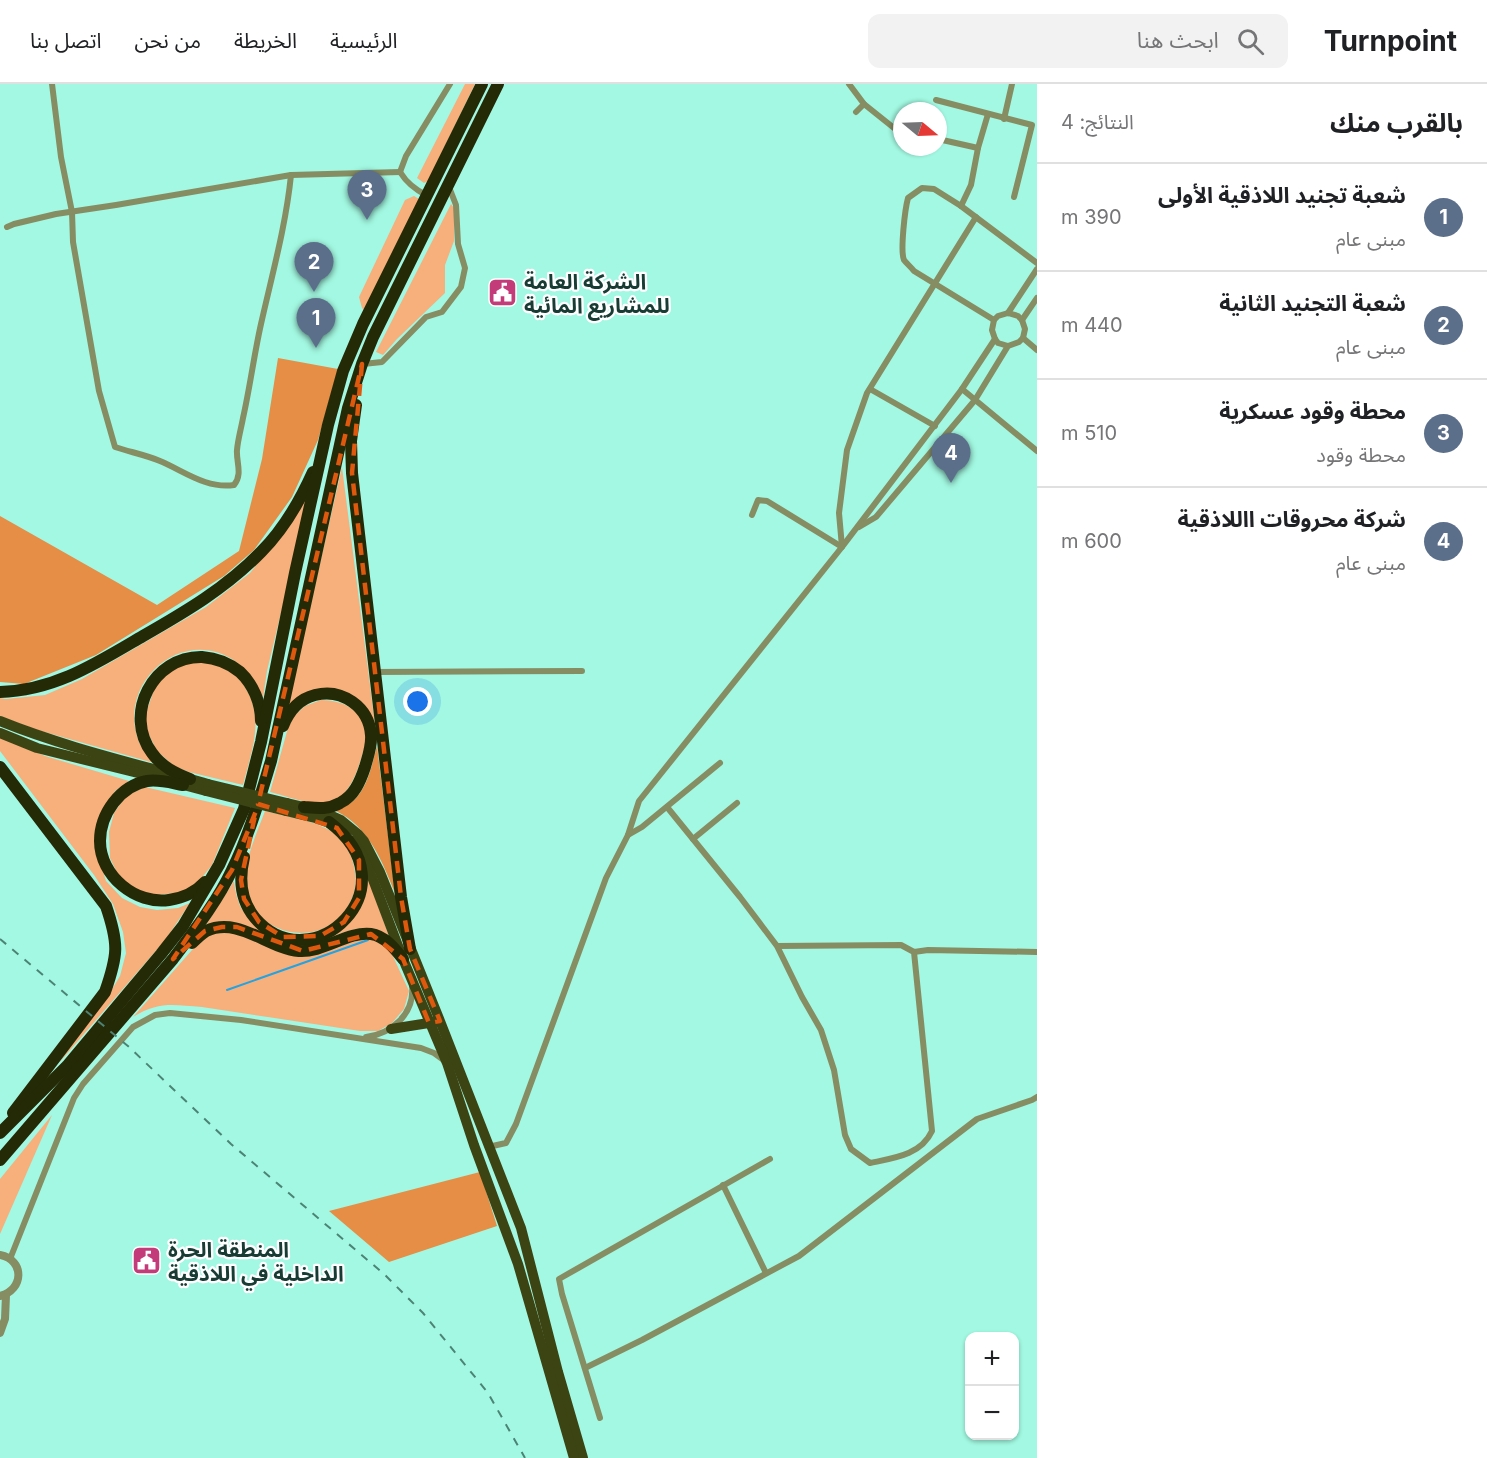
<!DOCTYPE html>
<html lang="ar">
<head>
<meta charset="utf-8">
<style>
	:root { --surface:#fff; --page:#f2f2f2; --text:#202124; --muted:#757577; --line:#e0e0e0; --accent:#0b8043 }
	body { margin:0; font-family:Inter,"Noto Sans Arabic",sans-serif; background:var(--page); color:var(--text); direction:rtl }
	.controls { position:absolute; right:18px; bottom:18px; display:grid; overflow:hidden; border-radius:12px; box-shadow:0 2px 4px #0004 }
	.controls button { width:54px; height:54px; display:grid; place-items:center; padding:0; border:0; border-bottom:2px solid var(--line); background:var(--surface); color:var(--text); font:30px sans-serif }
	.compass { position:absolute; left:893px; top:18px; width:54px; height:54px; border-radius:50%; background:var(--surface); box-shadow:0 2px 4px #0004; rotate:109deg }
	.you { position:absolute; left:418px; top:618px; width:21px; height:21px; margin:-15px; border:4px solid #fff; border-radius:50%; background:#1a73e8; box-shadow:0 0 0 9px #1a73e833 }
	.badge { display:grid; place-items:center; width:39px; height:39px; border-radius:50%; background:var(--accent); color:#fff; font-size:20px; font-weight:700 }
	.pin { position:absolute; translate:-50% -50px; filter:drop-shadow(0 2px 3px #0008) }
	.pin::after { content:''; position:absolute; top:32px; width:21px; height:18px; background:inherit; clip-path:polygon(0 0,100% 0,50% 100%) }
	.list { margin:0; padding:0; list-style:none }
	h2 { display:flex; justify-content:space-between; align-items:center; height:78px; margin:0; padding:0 24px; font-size:26px }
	h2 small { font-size:20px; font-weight:400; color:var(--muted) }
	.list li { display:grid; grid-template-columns:39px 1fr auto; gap:18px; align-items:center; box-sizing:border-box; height:108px; padding:0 24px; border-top:2px solid var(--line) }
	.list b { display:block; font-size:22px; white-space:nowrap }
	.list p { margin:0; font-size:20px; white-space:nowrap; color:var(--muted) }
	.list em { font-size:20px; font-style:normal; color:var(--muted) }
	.icon { flex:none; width:33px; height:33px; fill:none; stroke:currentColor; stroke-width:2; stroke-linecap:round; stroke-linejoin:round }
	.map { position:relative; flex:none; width:1037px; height:1374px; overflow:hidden; direction:ltr }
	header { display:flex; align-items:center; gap:36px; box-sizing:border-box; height:84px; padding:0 30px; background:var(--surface); border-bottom:2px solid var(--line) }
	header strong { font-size:28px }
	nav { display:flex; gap:33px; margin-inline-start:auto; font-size:21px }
	.search { width:420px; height:54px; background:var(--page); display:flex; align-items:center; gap:15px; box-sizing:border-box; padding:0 21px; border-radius:12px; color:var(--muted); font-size:22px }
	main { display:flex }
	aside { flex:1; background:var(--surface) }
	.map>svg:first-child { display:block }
	.green { fill:#f7af7c }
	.forest { fill:#e68d46 }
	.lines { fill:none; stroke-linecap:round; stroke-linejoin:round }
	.stream { stroke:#23a3e1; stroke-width:2 }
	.minor { stroke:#868d62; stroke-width:6 }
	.tertiary { stroke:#868d62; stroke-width:8 }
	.primary { stroke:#3d4413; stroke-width:10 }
	.motorway { stroke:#252a06; stroke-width:12 }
	.rail { stroke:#4c8375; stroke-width:2; stroke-dasharray:8 8; stroke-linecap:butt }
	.primary-bridge { stroke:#3d4413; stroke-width:10 }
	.marked { fill:none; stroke:#de580e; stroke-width:4.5; stroke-dasharray:12 8; stroke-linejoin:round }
	.labels { text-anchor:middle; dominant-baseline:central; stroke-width:4.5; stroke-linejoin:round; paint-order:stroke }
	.poi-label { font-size:21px; font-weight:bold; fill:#183c34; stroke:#fff; text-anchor:start }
</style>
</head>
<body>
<header>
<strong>Turnpoint</strong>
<div class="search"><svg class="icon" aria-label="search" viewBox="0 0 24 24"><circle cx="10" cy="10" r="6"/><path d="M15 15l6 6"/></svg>ابحث هنا</div>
<nav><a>الرئيسية</a><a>الخريطة</a><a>من نحن</a><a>اتصل بنا</a></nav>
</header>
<main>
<aside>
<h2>بالقرب منك<small>النتائج: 4</small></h2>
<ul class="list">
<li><span class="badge" style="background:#5c6f8a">1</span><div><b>شعبة تجنيد اللاذقية الأولى</b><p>مبنى عام</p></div><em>390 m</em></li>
<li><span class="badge" style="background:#5c6f8a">2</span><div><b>شعبة التجنيد الثانية</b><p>مبنى عام</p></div><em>440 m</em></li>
<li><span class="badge" style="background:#5c6f8a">3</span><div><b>محطة وقود عسكرية</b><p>محطة وقود</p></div><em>510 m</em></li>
<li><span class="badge" style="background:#5c6f8a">4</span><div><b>شركة محروقات االلاذقية</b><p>مبنى عام</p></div><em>600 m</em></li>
</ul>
</aside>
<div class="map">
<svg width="1037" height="1374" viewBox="0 0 1037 1374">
	<rect width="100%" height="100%" fill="#a2f8e2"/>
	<g class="green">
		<polygon points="465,0 475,0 428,97 424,99 417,94"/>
		<polygon points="414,112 419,115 364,226 362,224 359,213 405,116"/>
		<polygon points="451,120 454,124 454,157 445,181 445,209 397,255 383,271 376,268"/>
		<polygon points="342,383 375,640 337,607 287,624"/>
		<path d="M311,404L267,587L263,614C255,602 247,586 235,577C184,542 120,595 137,652C140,663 147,671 154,679L34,645L0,632V614L6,615L45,611L82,595L206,523L250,489L276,457Z"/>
		<path d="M200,577C208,579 219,581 227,585C236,589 242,597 246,605C265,636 251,669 243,701L189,688L174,682L157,667L146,645L145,632L157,597L182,580Z"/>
		<path d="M321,616C344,616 365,627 366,653C366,660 363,668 361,675C355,694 347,716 325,719C309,721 286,712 270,708L288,644L294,632L305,622Z"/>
		<polygon points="0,652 45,672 129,697 115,707 102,733 95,762 106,797 122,814 140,823 157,826 178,824 190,819 166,855 59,979 83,944 105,917 120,892 126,869 123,848 113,820 94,791 0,667"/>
		<polygon points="145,703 235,724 212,781 196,801 185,808 157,811 135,807 121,797 110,774 109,748 114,729 126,712"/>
		<path d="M265,727C286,732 317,737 334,749C347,759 353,773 355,788C357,799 355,809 350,819C324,869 248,853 245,796C244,777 258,746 265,727Z"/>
		<path d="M368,794L390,855C386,852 382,848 378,847C359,838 334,853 316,860C311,862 305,865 299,864C267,861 235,822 204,844L234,797C235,804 236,812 239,819C240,824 244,827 246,831C265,858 289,863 319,856C329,853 340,848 347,840C359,827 365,811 368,794Z"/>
		<path d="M223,845L238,849L279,868L303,873L360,856H377L391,868L409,907L404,925L392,939L378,947H360L202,923C173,921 159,917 133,933L192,866L210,850Z"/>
		<polygon points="52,1031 0,1150 0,1095"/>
	</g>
	<g class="forest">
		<polygon points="278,274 338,285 318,356 292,413 254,466 224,492 96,571 24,600 0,598 0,432 157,521 239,467 262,375"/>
		<path d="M377,662L395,809C382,777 369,743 336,727C342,724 348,721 353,717C368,704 372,680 377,662Z"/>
		<polygon points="480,1088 497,1142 389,1178 329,1127"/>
	</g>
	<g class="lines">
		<polyline class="stream" points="227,906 368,856"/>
		<g class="minor">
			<path d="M52,0L61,73L72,128L73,158L99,307L115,363C130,368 146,371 160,377C184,387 206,405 234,401C243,390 236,378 237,366C238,355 241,345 243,334C250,303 254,271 261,240C272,191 286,141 291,91"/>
			<polyline points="849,0 864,20 856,28"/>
			<polyline points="936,16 1032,41 1014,113"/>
			<polyline points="864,20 894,44 902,48"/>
			<polyline points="1004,35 1012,0"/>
			<polyline points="938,55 978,64"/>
			<polyline points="400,88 406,72 450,0"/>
			<path d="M400,88C407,99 414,105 426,111"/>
			<polyline points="961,122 971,101 978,64 988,30"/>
			<polyline points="7,143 14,140 56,130 116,121 291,91 400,88"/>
			<polyline points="1008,229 1037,185"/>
			<path d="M994,236L914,187C911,183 907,180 904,176C900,167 905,125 908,114L922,104L934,105L961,122L1037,179"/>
			<polyline points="1022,236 1037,214"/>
			<polyline points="1023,254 1037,266"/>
			<polyline points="363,280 382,278 426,233 442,228 461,203 465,184 458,160 456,121 449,103"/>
			<polyline points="870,305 935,342"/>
			<polyline points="962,305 1037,367"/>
			<polyline points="752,431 758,416 767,417 842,463 962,305 995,255"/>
			<polyline points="859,443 876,433 975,316 1008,262 1019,258 1023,254 1025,245 1022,236 1018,232 1008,229 998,232 994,236 992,246 995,255 998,259 1008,262"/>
			<polyline points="375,588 582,587"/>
			<path d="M667,723L740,813L777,862L802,913L821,946L834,986L845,1051L851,1065L870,1079C894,1074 921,1071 932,1047L914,868L901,861L777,862"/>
			<polyline points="628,751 642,743 720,679"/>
			<polyline points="693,755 737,719"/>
			<polyline points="914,868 928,866 1037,868"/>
			<path d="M366,953C391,950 415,930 412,902"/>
			<polyline points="488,1063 506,1059 516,1040 606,794 628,751 639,717 842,463 839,429 847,366 867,309 976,133"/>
			<polyline points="723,1101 766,1189"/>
			<polyline points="10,1175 74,1014 83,1000 133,943 155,931 170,929 241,936 421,964 434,969 445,977"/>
			<polyline points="585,1284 642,1256 799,1172 977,1035 1032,1016 1037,1013"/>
			<polyline points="600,1334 562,1210 559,1195 770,1075"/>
		</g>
		<g class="tertiary">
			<path d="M0,1171C25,1176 24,1206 0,1212"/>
			<polyline points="0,1249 5,1235 6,1211"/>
		</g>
		<g class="primary">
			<path d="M0,637C67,664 138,680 208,700"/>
			<polyline points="0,649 37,664 158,694"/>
			<polyline points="176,699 206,707"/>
			<polyline points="287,719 321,727 341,736 358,750 364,757 380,788 440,937 521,1144 558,1288 583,1374"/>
			<polyline points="286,727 319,735 335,741"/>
			<polyline points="353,757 362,771 372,793 403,875 447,979 474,1061 518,1180 574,1374"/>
			<polyline points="391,945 435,938"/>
		</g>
		<g class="motorway">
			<polyline points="356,321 351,357 352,389 401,813 410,865"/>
			<path d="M0,608C54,607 97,579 143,552C185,528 226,504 261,468C283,446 300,417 313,388"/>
			<path d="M283,642C289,627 299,615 315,611C342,604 369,623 371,651C372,662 368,672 365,683C360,698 354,712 340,719C328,726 316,724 304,723"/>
			<path d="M0,683L106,822C119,860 118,871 105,908L13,1029"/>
			<path d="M190,695C175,689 162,683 152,669C123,630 153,572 202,573C215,574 229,579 240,588C253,600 261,619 261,637"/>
			<path d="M183,701C172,699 159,695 147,697C120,702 100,730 100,757C100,792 136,821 169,816C183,814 195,809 205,798"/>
			<path d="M244,773C239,794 240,816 255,834C312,900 415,802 329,738"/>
			<path d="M192,859C196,855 201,850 206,847C239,832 267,864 299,867C322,869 348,847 371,850C385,852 395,865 403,875"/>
			<polyline points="0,1049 67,982 161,870 183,842 219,781 244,725 261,658 295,489 328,341 343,287 363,240 482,0"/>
			<path d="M0,1076L173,875C194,847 217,818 232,786C249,752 260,713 271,677L348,324L362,280L373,253L498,0"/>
		</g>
		<polyline class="rail" points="0,855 129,963 231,1060 384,1190 423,1229 488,1309 525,1374"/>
		<g class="primary-bridge">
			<polyline points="208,700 287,719"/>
			<polyline points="206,707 286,727"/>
		</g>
	</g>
	<path class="marked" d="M362,280L352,389L401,813L410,865L440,937L429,939L403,875L371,850L303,867L237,843H222L205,847L173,875L232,786L256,727L241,796L244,815L259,838L283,853L320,852L344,838L359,814V776L337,744L258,720Z"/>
	<defs>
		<symbol id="civic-square" viewBox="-11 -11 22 22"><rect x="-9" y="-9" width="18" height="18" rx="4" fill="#c33b79" stroke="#fff"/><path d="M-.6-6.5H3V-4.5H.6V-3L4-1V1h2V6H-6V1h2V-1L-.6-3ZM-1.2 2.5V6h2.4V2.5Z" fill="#fff"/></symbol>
	</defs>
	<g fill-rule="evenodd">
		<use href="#civic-square" x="486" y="192" width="33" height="33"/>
		<use href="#civic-square" x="130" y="1160" width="33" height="33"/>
	</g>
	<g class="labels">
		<g class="poi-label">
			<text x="524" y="197">الشركة العامة<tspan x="524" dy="24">للمشاريع المائية</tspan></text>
			<text x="168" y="1165">المنطقة الحرة<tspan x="168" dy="24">الداخلية في اللاذقية</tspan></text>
		</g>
	</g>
</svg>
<div class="controls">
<button>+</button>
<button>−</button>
</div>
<svg class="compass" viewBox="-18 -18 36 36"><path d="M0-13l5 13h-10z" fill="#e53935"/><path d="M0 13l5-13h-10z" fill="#757577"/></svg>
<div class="you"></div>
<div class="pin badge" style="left:316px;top:264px;background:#5c6f8a">1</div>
<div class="pin badge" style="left:314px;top:208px;background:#5c6f8a">2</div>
<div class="pin badge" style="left:367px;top:136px;background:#5c6f8a">3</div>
<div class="pin badge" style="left:951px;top:399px;background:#5c6f8a">4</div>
</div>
</main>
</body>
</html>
